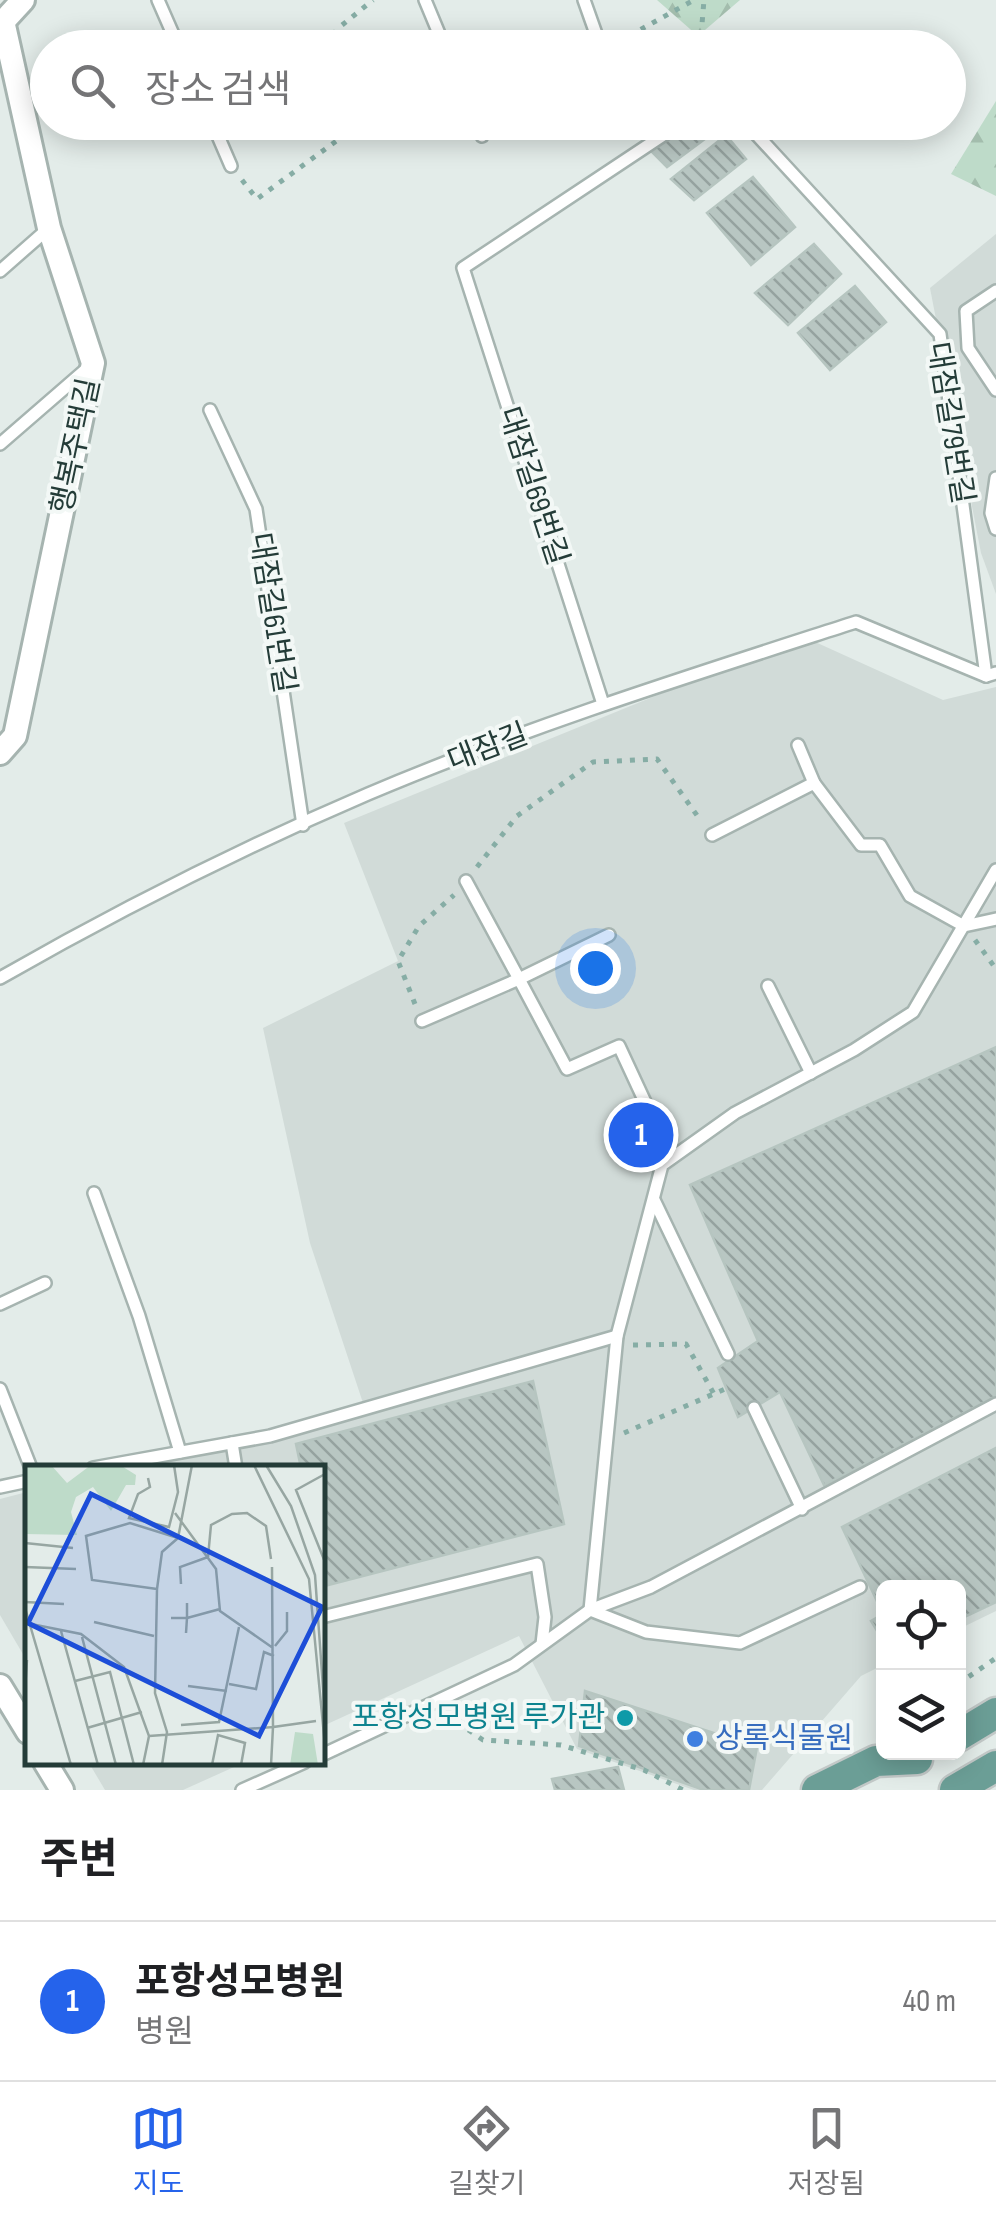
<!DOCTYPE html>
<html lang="ko">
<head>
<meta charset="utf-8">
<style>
	:root { --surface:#fff; --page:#f6f6f6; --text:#202124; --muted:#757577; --line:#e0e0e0; --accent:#2563eb }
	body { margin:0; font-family:"Sofia Sans Condensed","Noto Sans KR",sans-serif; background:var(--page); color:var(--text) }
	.controls { position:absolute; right:30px; bottom:30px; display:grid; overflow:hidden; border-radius:15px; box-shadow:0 5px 25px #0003 }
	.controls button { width:90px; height:90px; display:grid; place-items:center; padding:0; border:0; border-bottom:2px solid var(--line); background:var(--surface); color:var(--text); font:50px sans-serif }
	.you { position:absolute; left:595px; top:968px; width:35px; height:35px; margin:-25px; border:8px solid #fff; border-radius:50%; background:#1a73e8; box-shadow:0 0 0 15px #1a73e833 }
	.badge { display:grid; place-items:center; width:65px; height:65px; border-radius:50%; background:var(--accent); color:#fff; font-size:32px; font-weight:700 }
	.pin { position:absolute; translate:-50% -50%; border:5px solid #fff; box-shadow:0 2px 10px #0006 }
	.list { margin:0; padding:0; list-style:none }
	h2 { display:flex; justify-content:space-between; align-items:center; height:130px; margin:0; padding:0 40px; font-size:42px }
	h2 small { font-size:32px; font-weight:400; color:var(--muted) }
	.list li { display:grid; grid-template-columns:65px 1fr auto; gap:30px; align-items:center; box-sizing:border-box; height:160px; padding:0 40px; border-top:2px solid var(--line) }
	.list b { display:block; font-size:38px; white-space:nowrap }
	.list p { margin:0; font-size:32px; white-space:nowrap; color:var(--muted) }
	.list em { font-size:32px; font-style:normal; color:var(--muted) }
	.icon { flex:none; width:55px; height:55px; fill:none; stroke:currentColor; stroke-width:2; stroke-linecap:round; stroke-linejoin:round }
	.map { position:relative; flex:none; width:996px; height:1790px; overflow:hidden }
	.search { position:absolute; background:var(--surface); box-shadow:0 5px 25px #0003; left:30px; right:30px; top:30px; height:110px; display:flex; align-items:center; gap:25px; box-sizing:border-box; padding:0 35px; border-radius:55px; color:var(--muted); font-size:38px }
	.sheet { height:290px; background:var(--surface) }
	nav { display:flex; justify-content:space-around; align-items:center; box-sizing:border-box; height:140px; border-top:2px solid var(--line); background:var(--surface); font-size:28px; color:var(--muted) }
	nav a { display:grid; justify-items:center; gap:5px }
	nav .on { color:var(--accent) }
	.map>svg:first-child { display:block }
	.built { fill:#d1dbd8 }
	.forest { fill:url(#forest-firs) }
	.building { fill:url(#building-back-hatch); stroke:#b6c5c0; stroke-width:2.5 }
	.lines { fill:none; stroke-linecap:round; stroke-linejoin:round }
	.service-casing { stroke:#a6b4b0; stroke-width:16 }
	.minor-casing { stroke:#a6b4b0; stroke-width:28 }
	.primary-casing { stroke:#c2c8c7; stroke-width:35 }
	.path { stroke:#86ada5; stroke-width:5; stroke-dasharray:5 8; stroke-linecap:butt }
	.service { stroke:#fff; stroke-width:11 }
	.minor { stroke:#fff; stroke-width:22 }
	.primary { stroke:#6b9e96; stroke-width:30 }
	.culture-dot { fill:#0f9aa8; stroke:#f3f8f6; stroke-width:4 }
	.shop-dot { fill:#3f7fe0; stroke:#f3f8f6; stroke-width:4 }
	.labels { text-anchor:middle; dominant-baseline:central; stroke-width:8; stroke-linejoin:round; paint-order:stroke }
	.street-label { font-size:30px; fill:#243c38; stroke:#f3f8f6 }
	.culture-label { font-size:30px; fill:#0d838f; stroke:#f3f8f6; text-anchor:end }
	.shop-label { font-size:30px; fill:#366cbe; stroke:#f3f8f6; text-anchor:start }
	.inset-road { fill:none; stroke:#97a6a2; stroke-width:2.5 }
	.view { fill:#1d4ed8; fill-opacity:0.15; stroke:#1d4ed8; stroke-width:5 }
	.inset-edge { fill:none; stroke:#243c38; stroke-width:5 }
</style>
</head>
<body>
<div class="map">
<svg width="996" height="1790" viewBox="0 0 996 1790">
	<defs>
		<pattern id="forest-firs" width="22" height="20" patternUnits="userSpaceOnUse" patternTransform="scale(2.5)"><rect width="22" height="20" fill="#bedbc9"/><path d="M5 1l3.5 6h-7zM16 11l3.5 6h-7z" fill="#a3bdad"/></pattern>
		<pattern id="building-back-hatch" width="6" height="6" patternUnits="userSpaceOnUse" patternTransform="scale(2.5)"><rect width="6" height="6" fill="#b8c6c2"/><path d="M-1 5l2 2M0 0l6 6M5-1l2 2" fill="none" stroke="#95a29f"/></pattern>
	</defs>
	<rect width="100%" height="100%" fill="#e3ece9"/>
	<g class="built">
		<polygon points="996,234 996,594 981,553 930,288"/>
		<polygon points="802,636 943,700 996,687 996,1611 959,1629 958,1588 884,1588 883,1665 861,1676 762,1790 694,1790 577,1749 519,1636 323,1726 322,1468 128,1468 365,1409 310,1243 263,1028 398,961 344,823"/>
		<polygon points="27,1492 28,1492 27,1661 0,1615 0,1499"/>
		<polygon points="89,1763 243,1763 183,1790 105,1790"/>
	</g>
	<g class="forest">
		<polygon points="657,0 740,0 698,36"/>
		<polygon points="996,101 996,196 951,174"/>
	</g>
	<g class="building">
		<polygon points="689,122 711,122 717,130 667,167 650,150"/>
		<polygon points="726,135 746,159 694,200 671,179"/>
		<polygon points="753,177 795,227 751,265 707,213"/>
		<polygon points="814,244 841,274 788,325 755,293"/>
		<polygon points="855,286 886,322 830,370 798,333"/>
		<polygon points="996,1047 996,1396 824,1485 780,1392 738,1417 718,1368 758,1341 690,1185"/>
		<polygon points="533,1381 564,1524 325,1586 322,1468 301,1468 296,1444"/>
		<polygon points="996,1448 996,1602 958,1620 958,1588 884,1588 884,1642 871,1621 883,1614 842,1527"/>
		<polygon points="585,1691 757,1747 749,1790 704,1790 579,1746"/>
		<polygon points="618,1767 624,1790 555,1790 552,1779"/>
	</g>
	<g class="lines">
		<defs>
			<g id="service">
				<polyline points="158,0 179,48"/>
				<polyline points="425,0 445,48"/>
				<polyline points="584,0 601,48"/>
				<polyline points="212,122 231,166"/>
				<polyline points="476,122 482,136"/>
				<polyline points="745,122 940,334 986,676"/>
				<polyline points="0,271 49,228"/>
				<polyline points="996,291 966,311 968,348 996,390"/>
				<polyline points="210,410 256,509 303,825"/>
				<polyline points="0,444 90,366"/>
				<polyline points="996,478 991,513 996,529"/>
				<polyline points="603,704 463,268 683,122"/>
				<polyline points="798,745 814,783"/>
				<polyline points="712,835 814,783 861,845 880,845 910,896 964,926 996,919"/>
				<polyline points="466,881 519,979 609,935"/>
				<path d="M0,978C119,910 242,848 368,794C526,727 692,675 856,622L986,676L996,673"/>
				<polyline points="768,986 811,1073"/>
				<polyline points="422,1021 519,979 567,1069 619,1046 671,1158"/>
				<polyline points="94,1193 139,1316 180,1452"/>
				<polyline points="654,1200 728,1354"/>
				<polyline points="0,1304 45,1283"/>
				<polyline points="0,1389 31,1468"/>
				<polyline points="754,1408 802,1509"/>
				<polyline points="232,1443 236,1468"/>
				<polyline points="93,1468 270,1436 617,1336"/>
				<polyline points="0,1487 28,1481"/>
				<polyline points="590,1610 617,1336 662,1165 735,1113 854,1050 913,1012 996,870"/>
				<polyline points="590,1610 646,1632 740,1643 860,1587"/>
				<polyline points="322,1617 537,1564 545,1617 542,1644"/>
				<polyline points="322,1755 514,1665 590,1610 651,1587 996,1404"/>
				<polyline points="242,1790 305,1762"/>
			</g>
			<g id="minor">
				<polyline points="0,25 23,0"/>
				<polyline points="0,753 15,736 93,363 49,228 3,21"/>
				<polyline points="0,1686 28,1732"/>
				<polyline points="45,1762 62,1790"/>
			</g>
			<g id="primary">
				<polyline points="958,1736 996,1713"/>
				<polyline points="817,1790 876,1761 917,1759"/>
				<polyline points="955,1790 996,1766"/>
			</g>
		</defs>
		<use href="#service" class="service-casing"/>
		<use href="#minor" class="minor-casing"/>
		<use href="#primary" class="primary-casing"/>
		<g class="path">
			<polyline points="618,42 694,0"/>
			<polyline points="334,48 336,30 373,0"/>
			<polyline points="700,48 704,0"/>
			<polyline points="242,180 257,199 339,139 337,122"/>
			<polyline points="477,867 517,816 593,762 657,759 701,821"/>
			<polyline points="975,940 996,969"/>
			<polyline points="415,1004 398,961 419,926 454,895"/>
			<polyline points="633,1345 686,1344 714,1394"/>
			<polyline points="624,1433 725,1389"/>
			<polyline points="958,1684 996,1658"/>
			<polyline points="447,1715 483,1740 561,1745 644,1770 683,1790"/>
		</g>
		<use href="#service" class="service"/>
		<use href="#minor" class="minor"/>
		<use href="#primary" class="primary"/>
	</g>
	<circle class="culture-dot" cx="625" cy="1718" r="10"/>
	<circle class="shop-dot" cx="695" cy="1739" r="10"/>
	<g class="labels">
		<g class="street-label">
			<text transform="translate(950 423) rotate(81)">대잠길79번길</text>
			<text transform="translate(76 446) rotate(-78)">행복주택길</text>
			<text transform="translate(533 486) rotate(72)">대잠길69번길</text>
			<text transform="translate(272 613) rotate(81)">대잠길61번길</text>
			<text transform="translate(488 748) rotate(-21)">대잠길</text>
		</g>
		<g class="culture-label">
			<text x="605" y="1718">포항성모병원 루가관</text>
		</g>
		<g class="shop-label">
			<text x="715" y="1739">상록식물원</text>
		</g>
	</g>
	<g transform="translate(25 1465)">
		<rect width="300" height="300" fill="#e3ece9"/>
		<path d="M270,267L288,269L293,300H265Z" fill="#bedbc9"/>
		<path d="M26,0L42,18L66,0H95L111,10L110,20H101L86,46L68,22L51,32L46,47L52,70L0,69V0Z" fill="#bedbc9"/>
		<path class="inset-road" d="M229,0L284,114L300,281M241,0L266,41L290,110L300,251M300,9L271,25L300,97M123,13L125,22L113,29L104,53L144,62L153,27L149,0M150,48L191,104L195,146L248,183M0,78L48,83M0,102L51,104M247,102L248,262L291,256M156,119L155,102L183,92L186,60L207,49L222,48L241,61L246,94M132,124L67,115L61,71L105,58L153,73M0,137L39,139M0,143L46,300M146,153H162V138M69,157L129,171M6,159L56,169L99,202L124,271L118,300M36,166L73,300M161,168L162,153L195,144M57,172L91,300M250,181L262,166V147M50,216L85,207L109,300M204,219L231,224L239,187L249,191M163,221L202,226M0,225L2,195M156,260L194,257L214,162M62,263L117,247M124,271L248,262L246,300M137,300L142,267L130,228L132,124L137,87L153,73L167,0M187,300L193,270L220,278L216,300"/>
		<path class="view" d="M66,29L297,142L234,271L3,158Z"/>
		<rect width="300" height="300" class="inset-edge"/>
	</g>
</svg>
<div class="controls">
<button><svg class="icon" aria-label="locate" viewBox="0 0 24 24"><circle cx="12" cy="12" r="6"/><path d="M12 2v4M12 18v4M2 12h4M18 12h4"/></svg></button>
<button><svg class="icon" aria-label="layers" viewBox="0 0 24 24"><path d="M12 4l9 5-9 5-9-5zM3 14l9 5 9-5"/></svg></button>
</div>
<div class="you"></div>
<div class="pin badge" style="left:641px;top:1135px">1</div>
<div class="search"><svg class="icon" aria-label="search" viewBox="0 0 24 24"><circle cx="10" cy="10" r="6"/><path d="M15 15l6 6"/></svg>장소 검색</div>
</div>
<section class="sheet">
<h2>주변<small></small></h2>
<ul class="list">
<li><span class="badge">1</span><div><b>포항성모병원</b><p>병원</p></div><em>40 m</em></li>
</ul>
</section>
<nav>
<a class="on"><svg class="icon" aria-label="map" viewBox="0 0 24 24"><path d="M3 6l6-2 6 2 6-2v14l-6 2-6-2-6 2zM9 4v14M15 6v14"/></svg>지도</a>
<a><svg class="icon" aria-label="directions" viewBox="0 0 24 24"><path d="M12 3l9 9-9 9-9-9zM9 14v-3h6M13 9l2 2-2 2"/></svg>길찾기</a>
<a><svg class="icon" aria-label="saved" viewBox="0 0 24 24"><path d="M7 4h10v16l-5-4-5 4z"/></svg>저장됨</a>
</nav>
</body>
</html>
